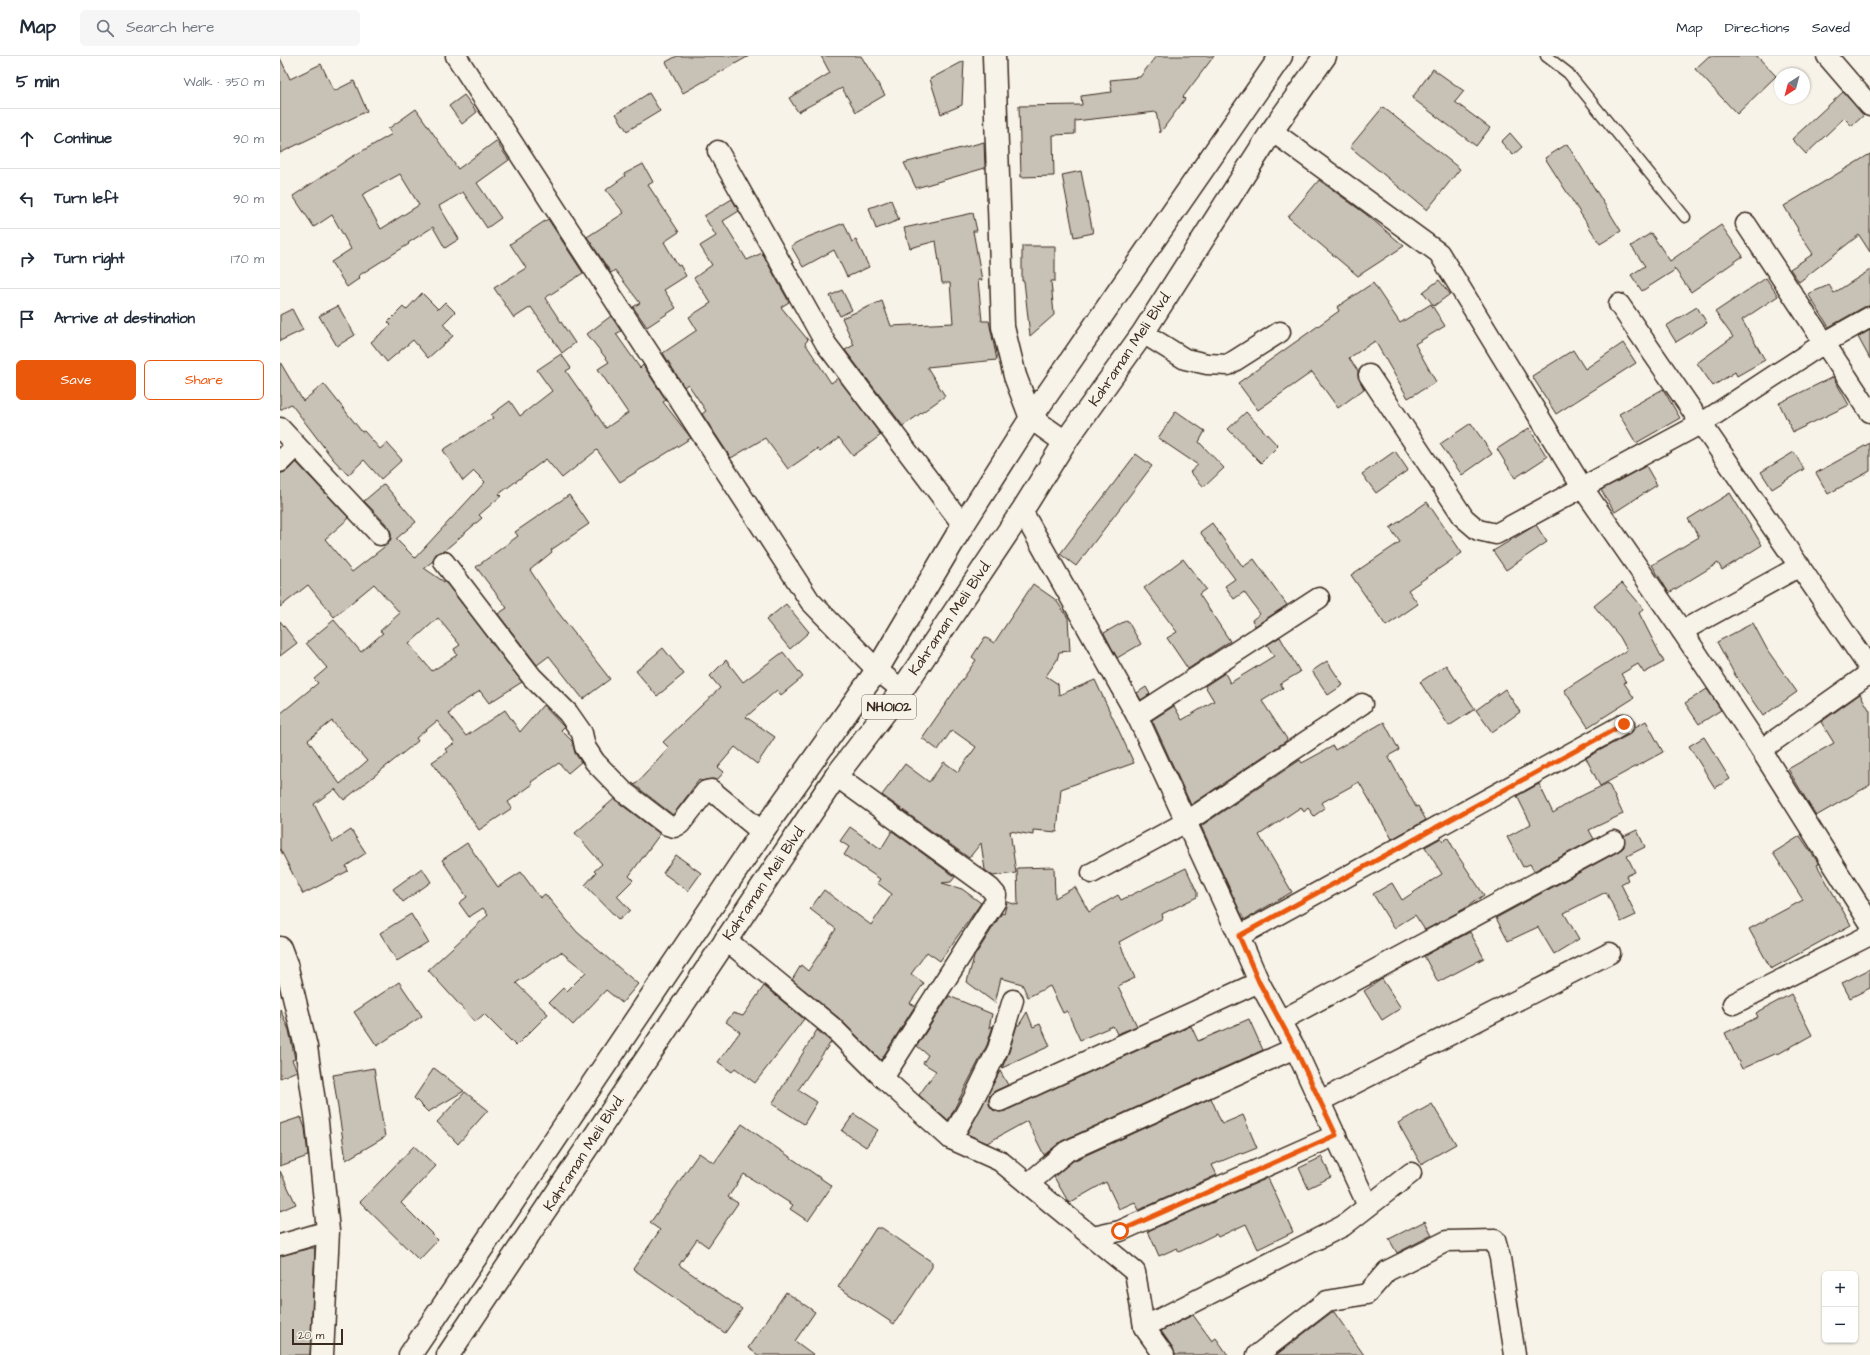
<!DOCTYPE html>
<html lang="en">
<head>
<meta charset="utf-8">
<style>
	:root { --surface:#fff; --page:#f6f6f7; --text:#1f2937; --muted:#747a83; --line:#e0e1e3; --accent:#ea580c }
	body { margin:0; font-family:"Architects Daughter",sans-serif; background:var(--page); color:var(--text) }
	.controls { position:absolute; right:12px; bottom:12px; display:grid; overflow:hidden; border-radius:6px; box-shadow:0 1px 3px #0004 }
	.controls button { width:36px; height:36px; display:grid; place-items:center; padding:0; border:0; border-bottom:1px solid var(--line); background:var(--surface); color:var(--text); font:20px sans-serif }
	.compass { position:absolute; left:1494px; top:12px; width:36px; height:36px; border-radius:50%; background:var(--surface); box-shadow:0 1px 3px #0004; rotate:216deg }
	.scale { position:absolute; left:12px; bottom:10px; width:51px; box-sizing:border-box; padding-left:4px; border:2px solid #3b2a1e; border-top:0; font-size:11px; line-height:14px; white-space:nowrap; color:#3b2a1e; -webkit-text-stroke:3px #f7f3e8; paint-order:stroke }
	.stop { position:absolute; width:12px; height:12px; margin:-9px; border:3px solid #ea580c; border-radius:50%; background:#fff }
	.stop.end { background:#ea580c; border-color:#fff; box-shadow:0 1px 4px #0008 }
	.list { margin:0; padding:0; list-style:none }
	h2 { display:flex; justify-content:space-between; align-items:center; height:52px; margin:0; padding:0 16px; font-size:17px }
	h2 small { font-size:13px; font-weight:400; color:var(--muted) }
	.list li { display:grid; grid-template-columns:26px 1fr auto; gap:12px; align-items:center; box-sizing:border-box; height:60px; padding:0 16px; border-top:1px solid var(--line) }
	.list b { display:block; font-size:15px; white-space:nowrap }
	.list em { font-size:13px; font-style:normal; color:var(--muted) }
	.actions { display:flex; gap:8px; padding:12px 16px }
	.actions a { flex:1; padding:9px 0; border:1px solid var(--accent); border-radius:6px; text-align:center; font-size:14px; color:var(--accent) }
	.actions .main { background:var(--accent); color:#fff }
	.icon { flex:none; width:22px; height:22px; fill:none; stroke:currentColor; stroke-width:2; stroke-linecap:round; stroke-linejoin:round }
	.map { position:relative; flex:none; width:1590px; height:1299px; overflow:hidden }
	header { display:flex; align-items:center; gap:24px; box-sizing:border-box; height:56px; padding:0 20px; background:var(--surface); border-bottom:1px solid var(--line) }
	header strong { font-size:19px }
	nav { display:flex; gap:22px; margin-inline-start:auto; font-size:14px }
	.search { width:280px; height:36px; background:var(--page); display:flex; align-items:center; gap:10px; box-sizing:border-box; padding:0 14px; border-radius:6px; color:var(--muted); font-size:15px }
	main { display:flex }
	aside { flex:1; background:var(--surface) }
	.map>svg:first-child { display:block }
	.building { fill:#c8c1b6; stroke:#3b2a1e; fill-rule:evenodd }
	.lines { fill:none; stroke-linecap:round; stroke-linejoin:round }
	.service-casing { stroke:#3b2a1e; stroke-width:13 }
	.minor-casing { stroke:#3b2a1e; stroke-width:23 }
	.tertiary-casing { stroke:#3b2a1e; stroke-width:25 }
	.trunk-casing { stroke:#3b2a1e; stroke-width:25 }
	.service { stroke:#f7f3e8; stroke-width:10 }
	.minor { stroke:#f7f3e8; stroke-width:20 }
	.tertiary { stroke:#f7f3e8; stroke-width:22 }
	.trunk { stroke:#f7f3e8; stroke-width:22 }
	.route { stroke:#ea580c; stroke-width:5 }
	.labels { text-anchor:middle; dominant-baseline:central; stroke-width:4; stroke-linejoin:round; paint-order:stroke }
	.shield { fill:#f7f3e8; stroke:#73665b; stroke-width:1 }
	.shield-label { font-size:14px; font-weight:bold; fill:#3b2a1e }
	.street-label { font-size:15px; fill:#3b2a1e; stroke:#f7f3e8 }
</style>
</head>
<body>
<header>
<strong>Map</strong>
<div class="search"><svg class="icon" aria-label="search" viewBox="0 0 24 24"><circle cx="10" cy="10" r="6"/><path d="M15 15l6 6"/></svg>Search here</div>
<nav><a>Map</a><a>Directions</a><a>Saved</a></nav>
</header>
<main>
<aside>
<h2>5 min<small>Walk · 350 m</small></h2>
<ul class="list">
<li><svg class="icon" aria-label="ahead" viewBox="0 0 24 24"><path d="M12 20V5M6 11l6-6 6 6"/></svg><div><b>Continue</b></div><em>90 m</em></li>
<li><svg class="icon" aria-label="left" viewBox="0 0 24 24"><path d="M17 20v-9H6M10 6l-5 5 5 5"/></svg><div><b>Turn left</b></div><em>90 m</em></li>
<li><svg class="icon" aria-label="right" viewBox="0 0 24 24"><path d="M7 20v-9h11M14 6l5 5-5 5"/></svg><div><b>Turn right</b></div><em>170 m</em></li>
<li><svg class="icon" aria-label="arrive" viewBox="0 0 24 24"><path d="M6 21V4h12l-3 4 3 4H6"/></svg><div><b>Arrive at destination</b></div></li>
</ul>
<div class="actions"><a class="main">Save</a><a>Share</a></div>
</aside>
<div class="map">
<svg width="1590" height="1299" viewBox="0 0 1590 1299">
	<rect width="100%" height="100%" fill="#f7f3e8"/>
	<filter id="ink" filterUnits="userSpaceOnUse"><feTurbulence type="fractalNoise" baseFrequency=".025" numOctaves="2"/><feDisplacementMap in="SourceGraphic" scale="8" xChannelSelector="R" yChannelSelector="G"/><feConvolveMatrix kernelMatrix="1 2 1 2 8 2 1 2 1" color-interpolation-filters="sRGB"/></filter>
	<g filter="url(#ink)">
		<g class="building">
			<polygon points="397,0 469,0 403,37 386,6"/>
			<polygon points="541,0 581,0 605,39 576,56 562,32 518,56 509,42 550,17"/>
			<polygon points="876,0 934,0 903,41 905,43 880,77 876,56 795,65 795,78 773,79 774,120 741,121 739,50 802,49 801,40 832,36 830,24 860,21"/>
			<polygon points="1429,0 1477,0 1496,20 1457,58 1415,13"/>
			<polygon points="0,2 10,23 41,8 54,35 74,25 87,55 0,97"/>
			<polygon points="684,5 682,49 661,58 650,23"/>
			<polygon points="1153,13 1184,35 1175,46 1210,72 1196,90 1132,42"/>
			<polygon points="1563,36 1584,59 1572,70 1564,62 1526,98 1512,83"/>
			<polygon points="369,37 380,55 347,75 336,58"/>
			<polygon points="184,39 197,56 182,68 169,50"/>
			<polygon points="1103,51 1180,113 1147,154 1070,91"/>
			<path d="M136,53L178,113L216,85L229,104L197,127L221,162L207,172L183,136L159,150L179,183L165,192L153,171L128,187L129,188L78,220L80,222L67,231L51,206L71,193L52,159L34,171L13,140L70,102L112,78L108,73ZM120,118L139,149L101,173L82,139Z"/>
			<polygon points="1230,77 1242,91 1233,99 1221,86"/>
			<polygon points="704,86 705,112 636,132 624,107"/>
			<polygon points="1287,88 1341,175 1320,188 1265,102"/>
			<polygon points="1590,98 1590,196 1579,179 1519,226 1510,213 1533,198 1517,174 1518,173 1504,150"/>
			<polygon points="363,108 373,126 368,129 399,176 384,186 398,210 400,209 406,220 384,234 396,252 367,271 353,251 360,247 335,214 331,217 307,181 344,157 326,134 345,120 344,118"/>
			<polygon points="801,115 813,177 794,181 782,119"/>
			<polygon points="1039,124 1087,159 1124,190 1078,220 1008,161"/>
			<polygon points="452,143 459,155 443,165 467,204 482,197 509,246 501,251 528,284 525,287 551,327 558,322 601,379 573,400 559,382 540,396 537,393 508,413 485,382 451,402 422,358 426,355 408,328 404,331 383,297 417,274 409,261 431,247 414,222 432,209 420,190 436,180 424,160"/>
			<polygon points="611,144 619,164 596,173 589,152"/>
			<polygon points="693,157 697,175 693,175 702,224 698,224 702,265 709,265 717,304 647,311 665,340 623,370 565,294 574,289 562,262 602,245 611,270 673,267 670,227 662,227 656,185 630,192 624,172"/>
			<polygon points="268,163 303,217 265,242 295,287 282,297 251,251 234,262 214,232 246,212 230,188"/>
			<polygon points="564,167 572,186 576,184 589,211 567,221 554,194 523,211 511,190 528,181"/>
			<polygon points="1441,169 1463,200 1411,236 1394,212 1395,214 1362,235 1351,219 1365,210 1351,190 1371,177 1390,205"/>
			<polygon points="742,190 775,190 775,225 771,225 774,259 750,280 744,225 742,225"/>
			<polygon points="1590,214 1590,250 1584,251 1549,271 1528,238 1549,229 1554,237"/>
			<polygon points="1486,222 1498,240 1462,264 1485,304 1457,320 1455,316 1433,330 1417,307 1453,281 1435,256"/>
			<polygon points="1159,224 1170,238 1154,250 1143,236"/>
			<polygon points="1093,227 1120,267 1151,248 1165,270 1135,288 1156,326 1128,342 1095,285 1069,302 1078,315 1078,320 1084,333 1058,352 1032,316 978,354 958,327 1059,255 1057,251"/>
			<polygon points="562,234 572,254 560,260 550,240"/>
			<polygon points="142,237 158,253 165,246 175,256 163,268 173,280 148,302 133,284 107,306 91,286 111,269 108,266 123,251 126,254"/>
			<polygon points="58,250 75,279 57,290 39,260"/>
			<polygon points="1417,251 1427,267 1396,286 1386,270"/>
			<polygon points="12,253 23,274 0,285 0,259"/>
			<path d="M331,260L341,275L336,278L360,312L363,309L386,344L383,346L411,382L340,426L317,394L282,422L266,403L219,438L221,440L199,459L202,462L164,495L157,497L153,505L144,512L167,528L242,626L209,647L200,635L175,651L169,658L186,680L225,654L240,676L263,649L284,671L281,674L292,685L295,697L301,706L288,717L279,707L251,726L253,728L228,746L232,752L199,774L152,706L167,696L165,693L175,687L157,665L136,682L138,685L64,744L55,733L34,748L53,786L71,774L86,797L66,810L68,815L23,838L0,793V658L38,627L34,623L47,612L26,587L54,564L81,596L103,577L100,575L120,557L94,528L54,561L28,529L0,551V417L8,414L16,406L69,462L45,483L72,516L108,488L111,483V477L109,471L84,445L104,428L136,466L116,483L135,502L205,426L194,415L183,425L163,394L213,362L211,359L230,345L240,360L272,335L257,314L281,298L291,312L286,315L326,372L348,357L318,313L329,306L307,278ZM158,562L180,589L174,593L177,599L152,615L129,588ZM52,665L87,705L60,728L28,684Z"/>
			<polygon points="1590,274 1590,303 1578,281"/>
			<polygon points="1343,287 1356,307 1276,358 1252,320 1293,294 1305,313"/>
			<polygon points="0,306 23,345 44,328 82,376 84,375 100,393 107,387 122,404 101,423 84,404 68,419 53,403 11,348 0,354"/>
			<polygon points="1553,321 1569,349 1513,376 1499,347"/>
			<polygon points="1383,333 1400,362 1356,387 1339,358"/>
			<polygon points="896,355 925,375 919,386 944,412 924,431 910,416 918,409 878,382"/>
			<polygon points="966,356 998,390 981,407 948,373"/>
			<polygon points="1191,367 1212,398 1182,419 1160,388"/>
			<polygon points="1249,372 1267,401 1235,422 1217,393"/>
			<polygon points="1590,387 1590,415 1548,438 1536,417"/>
			<polygon points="1115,395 1128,414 1096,437 1082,418"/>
			<polygon points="1514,396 1524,413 1492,433 1481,416"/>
			<polygon points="856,398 872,410 796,510 780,498"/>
			<polygon points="1366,410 1377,429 1335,456 1321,434"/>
			<polygon points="1450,437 1482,489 1442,514 1438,507 1389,537 1372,509 1419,481 1408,463"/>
			<polygon points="289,439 309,468 271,494 272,496 250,514 277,555 330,623 303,643 269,600 257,609 218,558 227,552 196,511 238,480 235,476"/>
			<polygon points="1147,446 1182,497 1128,534 1138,548 1106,570 1071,519 1120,486 1110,472"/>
			<polygon points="932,467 963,511 974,503 1007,549 975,570 972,564 980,558 964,536 954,543 945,530 955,523 920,476"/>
			<polygon points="1256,469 1267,486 1226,514 1213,495"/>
			<polygon points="903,503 926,533 919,538 950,585 908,613 887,582 897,576 864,532"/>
			<polygon points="1342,527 1364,553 1359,557 1384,606 1364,617 1358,608 1341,618 1346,626 1344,627 1354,642 1308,671 1284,634 1347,594 1340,581 1314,550"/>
			<polygon points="753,528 776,544 788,562 790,595 779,596 777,604 766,620 778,628 779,639 815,624 854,707 781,733 777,776 753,774 753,779 730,775 736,817 713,820 705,814 701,787 689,802 602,739 625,708 649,726 664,706 678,716 696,691 672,674 658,694 642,682 696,604 692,601 705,581 714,587"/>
			<polygon points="506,548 529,576 510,593 486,564"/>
			<polygon points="847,564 861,588 837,602 824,577"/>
			<polygon points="0,565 17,587 0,600"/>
			<polygon points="1473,567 1488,595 1517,636 1483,660 1455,619 1437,586"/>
			<polygon points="1000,581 1020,616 1000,628 1003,632 982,645 1007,683 1006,685 911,749 872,664 894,650 902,664 934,645 925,630 945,617 950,627 994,600 987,589"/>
			<polygon points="383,592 404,618 377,640 356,615"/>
			<polygon points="503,596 523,621 501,639 497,634 466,661 495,681 477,708 455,691 438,711 444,716 437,724 433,723 421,725 419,724 393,759 352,727 355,729 389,692 383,686 440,632 430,620 446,604 463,626"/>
			<polygon points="1047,605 1063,629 1048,639 1032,615"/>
			<polygon points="1166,609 1195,653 1169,670 1140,626"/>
			<polygon points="866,631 870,638 861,644 857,637"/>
			<polygon points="1225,633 1240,656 1212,676 1196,654"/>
			<polygon points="1427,633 1441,654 1419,668 1405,647"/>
			<polygon points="1580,638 1590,655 1590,729 1536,760 1508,713 1554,687 1541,666"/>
			<polygon points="1366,665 1383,696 1320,730 1306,702 1350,678 1355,671"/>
			<polygon points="1104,666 1119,694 1108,700 1136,751 1138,750 1146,764 1112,783 1079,726 1041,747 1045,752 1034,760 1028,752 1024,756 1021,751 979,779 1012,836 964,864 921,770 1020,704 1022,707 1053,690 1055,694"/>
			<polygon points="1424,681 1450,723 1435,732 1409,690"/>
			<polygon points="1328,727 1343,758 1309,774 1314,783 1254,815 1250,808 1243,811 1227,781 1251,768 1237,740 1259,728 1273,757 1295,743"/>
			<polygon points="334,743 380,778 349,820 353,824 337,840 350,854 339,864 305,829 316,817 314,815 322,808 295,777"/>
			<polygon points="570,771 601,793 612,775 675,821 671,826 662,827 682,833 701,847 660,905 647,896 631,918 644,927 630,947 635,950 601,1004 560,963 512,924 521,909 528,915 556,873 530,853 544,834 591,869 612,838 597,827 600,823 564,799 569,791 560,785"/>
			<polygon points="1357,774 1365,791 1347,800 1355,816 1346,820 1348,824 1341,828 1356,859 1341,866 1326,836 1284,857 1299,883 1274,898 1258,871 1228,885 1216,862 1339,795 1344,791 1344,780"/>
			<polygon points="1520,780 1539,808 1537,809 1571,869 1491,913 1469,873 1523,844 1493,797"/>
			<polygon points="1161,782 1163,785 1168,782 1178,800 1204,839 1184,853 1145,874 1135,859 1114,872 1093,838 1112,827 1122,844 1162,818 1145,791"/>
			<polygon points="187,787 218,831 241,816 260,842 265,838 297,876 358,928 342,947 326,934 293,969 269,946 283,932 287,935 306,916 281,896 236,927 268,958 236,990 204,958 195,966 148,914 208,859 203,852 189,861 179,847 187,841 162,804"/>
			<polygon points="396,799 421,817 408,835 383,817"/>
			<polygon points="774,811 775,842 795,831 809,856 838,839 841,844 906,812 917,836 917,841 882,858 883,862 839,886 855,922 838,930 857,970 837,978 833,970 800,984 787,955 783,957 770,930 748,941 742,928 721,922 715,947 687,926 694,901 722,857 724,858 727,846 738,849 737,812"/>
			<polygon points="142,812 151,826 123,846 113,833"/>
			<polygon points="131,858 148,886 117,905 100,877"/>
			<polygon points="1190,876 1204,902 1158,926 1144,900"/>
			<polygon points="1590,913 1590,932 1570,942 1562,927"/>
			<polygon points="1102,923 1121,952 1102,964 1084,935"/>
			<polygon points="119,926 142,960 97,990 74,956"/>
			<polygon points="484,930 524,963 475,1027 455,1012 452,1016 438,1006 460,976 446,966 453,957 463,960"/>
			<polygon points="1511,938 1532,979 1498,998 1497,997 1462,1013 1445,977 1478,961 1476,957"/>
			<polygon points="669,940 712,958 709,972 713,970 707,989 668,1065 639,1039 656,1015 643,1007 648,999 637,990"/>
			<polygon points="0,953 9,974 15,1003 12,1004 17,1015 0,1022"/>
			<polygon points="747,956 753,971 760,968 770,990 722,1012 729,996 737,969 739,969"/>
			<polygon points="969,963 983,994 782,1085 764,1099 747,1065 707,1087 687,1078 720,1015 728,1029 715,1035 710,1039 709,1044 709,1049 713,1054 719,1056 725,1055 911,970 918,985"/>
			<polygon points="537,974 551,986 518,1034 537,1046 524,1068 492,1048"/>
			<polygon points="94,1012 105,1081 66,1104 53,1019"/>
			<polygon points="154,1012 184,1035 148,1056 134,1042"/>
			<polygon points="185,1036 208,1054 178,1088 157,1066"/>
			<polygon points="931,1042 942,1068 963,1059 977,1092 962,1098 961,1097 932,1109 937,1119 859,1154 855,1146 839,1153 826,1126 789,1147 774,1121 793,1105"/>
			<polygon points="1152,1048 1176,1088 1141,1108 1118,1067"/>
			<polygon points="574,1058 598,1074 586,1091 562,1075"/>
			<polygon points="21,1061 25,1072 28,1100 0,1110 0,1068"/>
			<polygon points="462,1068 552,1130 528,1165 510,1153 513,1149 464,1118 448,1141 458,1147 428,1191 417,1183 399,1209 462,1253 445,1277 353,1213 380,1174 370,1167 419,1097 434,1107"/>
			<polygon points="134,1090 156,1110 121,1147 158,1184 139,1204 80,1146"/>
			<polygon points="1042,1101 1051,1121 1028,1132 1019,1112"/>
			<polygon points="0,1115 16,1148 0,1155"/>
			<polygon points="988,1122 1013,1176 978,1193 966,1168 938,1181 936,1178 899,1196 897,1192 879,1200 868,1175"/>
			<polygon points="1145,1165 1152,1179 1117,1197 1109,1183"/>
			<polygon points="596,1172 602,1172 652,1206 652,1211 614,1268 558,1231"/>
			<polygon points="31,1192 35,1192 30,1299 0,1299 0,1200"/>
			<polygon points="506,1236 535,1256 515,1285 534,1299 478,1299 468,1292"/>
			<polygon points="1052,1256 1054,1256 1084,1299 996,1299"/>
			<polygon points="913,1259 932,1285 936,1282 948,1299 895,1299 893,1292 881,1275"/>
		</g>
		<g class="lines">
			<defs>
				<polyline id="service" points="1266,0 1288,17 1405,161"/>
				<g id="minor">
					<polyline points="176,0 530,545 597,614 622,634"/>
					<polyline points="1547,0 1590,50"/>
					<polyline points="992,75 1159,197 1302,431 1402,575 1481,694 1590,867"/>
					<polyline points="438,95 546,288 683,469"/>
					<polyline points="1466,168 1590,356"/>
					<polyline points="1339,248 1590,613"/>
					<polyline points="863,277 905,303 927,308 948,309 1000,276"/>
					<polyline points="1089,319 1184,462 1198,474 1216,478 1422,367 1544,287 1590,261"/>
					<polyline points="0,372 100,479"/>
					<polyline points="0,406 16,390"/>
					<polyline points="742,455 857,660 959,880 979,926 1015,992 1088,1150"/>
					<polyline points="164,506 252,621 288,657 302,677 305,691 315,706 344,736 387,769 394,771 400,768 426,735 431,734 482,776"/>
					<polyline points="1402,575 1520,510"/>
					<polyline points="857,660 1039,542"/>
					<polyline points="1481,694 1590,617"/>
					<polyline points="556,720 710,832 716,839 715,846 603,1022"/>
					<polyline points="812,817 906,766 1082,648"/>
					<polyline points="959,880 1344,668"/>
					<polyline points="445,883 552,971 603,1022 671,1083 720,1105 855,1216 864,1271 884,1299"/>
					<polyline points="1453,948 1590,879"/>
					<polyline points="1000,965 1334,785"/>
					<polyline points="720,1045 979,926"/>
					<polyline points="1040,1045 1330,897"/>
					<polyline points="671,1083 693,1044 718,993 733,944"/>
					<polyline points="748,1128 787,1095 1015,992"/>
					<polyline points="813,1181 840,1175 1056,1079"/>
					<polyline points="0,1189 48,1175"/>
					<polyline points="864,1271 1063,1170 1131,1117"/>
					<polyline points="977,1299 1047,1245 1087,1238 1107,1215 1167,1185 1215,1184 1220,1202 1235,1299"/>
				</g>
				<g id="tertiary">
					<polyline points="714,0 723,271 735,320 751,362 785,386"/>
					<polyline points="0,892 6,908 26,991 37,1066 48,1175 42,1299"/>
				</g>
				<g id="trunk">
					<polyline points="130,1299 482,776 597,614 683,469 751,362 1001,0"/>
					<polyline points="168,1299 556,720 622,634 742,455 785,386 863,277 992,75 1045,0"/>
				</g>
			</defs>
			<use href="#service" class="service-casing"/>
			<use href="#minor" class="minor-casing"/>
			<use href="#tertiary" class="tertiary-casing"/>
			<use href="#trunk" class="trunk-casing"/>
			<use href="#service" class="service"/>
			<use href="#minor" class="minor"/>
			<use href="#tertiary" class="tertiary"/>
			<use href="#trunk" class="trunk"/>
		</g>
	</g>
	<g class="lines" filter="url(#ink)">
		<polyline class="route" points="840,1175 1056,1079 1015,992 979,926 959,880 1344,668"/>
	</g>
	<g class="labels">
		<rect class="shield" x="582" y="639" width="54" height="24" rx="3"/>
		<g class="shield-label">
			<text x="609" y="651">NH0102</text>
		</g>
		<g class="street-label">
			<text transform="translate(850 293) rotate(-56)">Kahraman Meli Blvd.</text>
			<text transform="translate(670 562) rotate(-56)">Kahraman Meli Blvd.</text>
			<text transform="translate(484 827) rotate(-56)">Kahraman Meli Blvd.</text>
			<text transform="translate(304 1097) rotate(-57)">Kahraman Meli Blvd.</text>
		</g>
	</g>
</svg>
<div class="controls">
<button>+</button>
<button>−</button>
</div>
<svg class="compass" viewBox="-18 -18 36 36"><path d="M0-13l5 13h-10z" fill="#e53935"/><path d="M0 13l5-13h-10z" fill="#747a83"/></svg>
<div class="scale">20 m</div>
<div class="stop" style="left:840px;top:1175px"></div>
<div class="stop end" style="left:1344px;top:668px"></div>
</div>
</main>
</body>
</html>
